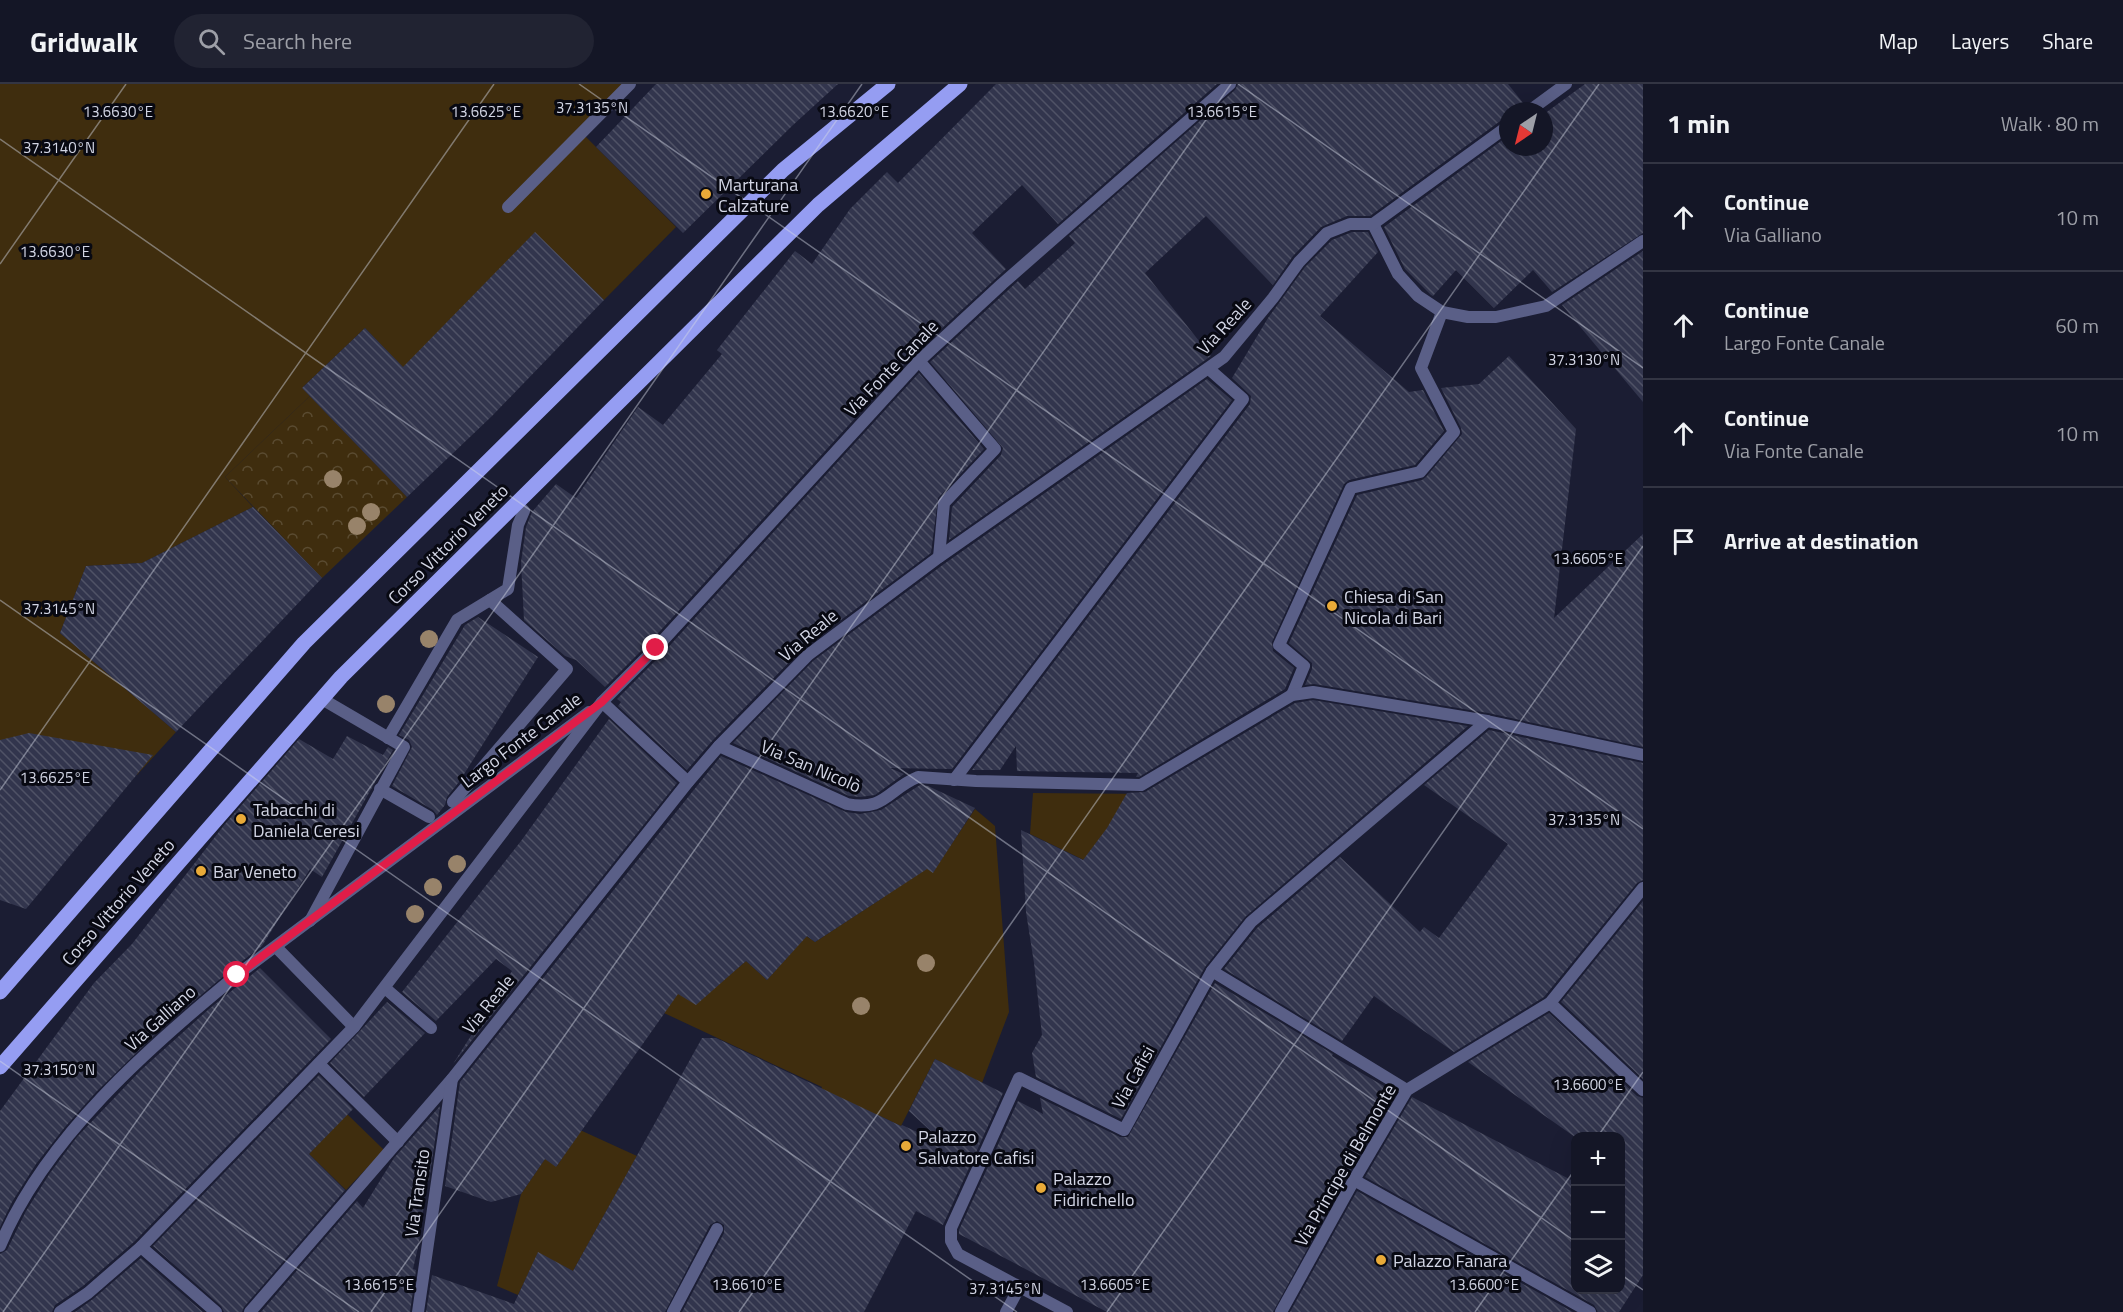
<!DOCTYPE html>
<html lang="en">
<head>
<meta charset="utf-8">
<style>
	:root { --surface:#141626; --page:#212332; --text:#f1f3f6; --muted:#9d9fa7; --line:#333543 }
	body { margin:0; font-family:"Titillium Web",sans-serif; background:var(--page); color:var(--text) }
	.controls { position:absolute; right:18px; bottom:18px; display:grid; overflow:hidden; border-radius:12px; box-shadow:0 6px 24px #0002 }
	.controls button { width:54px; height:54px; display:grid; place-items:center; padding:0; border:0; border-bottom:2px solid var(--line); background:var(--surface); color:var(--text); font:30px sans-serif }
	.compass { position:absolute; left:1499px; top:18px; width:54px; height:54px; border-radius:50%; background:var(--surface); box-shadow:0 6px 24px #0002; rotate:215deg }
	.stop { position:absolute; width:18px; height:18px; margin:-14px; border:4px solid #e11d48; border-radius:50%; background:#fff }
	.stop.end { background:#e11d48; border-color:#fff; box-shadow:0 2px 6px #0008 }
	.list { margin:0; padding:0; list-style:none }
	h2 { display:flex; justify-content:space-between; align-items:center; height:78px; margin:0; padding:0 24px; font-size:26px }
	h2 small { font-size:20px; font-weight:400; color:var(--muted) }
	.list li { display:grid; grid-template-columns:39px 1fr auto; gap:18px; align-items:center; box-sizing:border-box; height:108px; padding:0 24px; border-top:2px solid var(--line) }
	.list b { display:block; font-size:22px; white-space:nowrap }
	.list p { margin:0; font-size:20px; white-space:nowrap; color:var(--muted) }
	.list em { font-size:20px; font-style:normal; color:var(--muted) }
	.icon { flex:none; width:33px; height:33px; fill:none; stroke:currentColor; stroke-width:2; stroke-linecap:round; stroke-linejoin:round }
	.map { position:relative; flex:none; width:1643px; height:1228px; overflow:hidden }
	header { display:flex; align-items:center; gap:36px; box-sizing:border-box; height:84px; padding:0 30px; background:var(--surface); border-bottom:2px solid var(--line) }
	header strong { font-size:28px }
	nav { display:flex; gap:33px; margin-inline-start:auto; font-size:21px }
	.search { width:420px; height:54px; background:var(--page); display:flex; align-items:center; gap:15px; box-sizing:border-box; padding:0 21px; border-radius:33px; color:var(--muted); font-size:22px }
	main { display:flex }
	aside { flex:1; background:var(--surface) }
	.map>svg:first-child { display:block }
	.green { fill:#3f2d0e }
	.forest { fill:url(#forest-crowns) }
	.building { fill:url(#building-back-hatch) }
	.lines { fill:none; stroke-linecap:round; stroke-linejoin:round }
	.pedestrian { stroke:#5a5f87; stroke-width:12 }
	.minor { stroke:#5a5f87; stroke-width:12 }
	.primary { stroke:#959df2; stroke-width:15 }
	.tree { fill:#98836a }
	.route { stroke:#e11d48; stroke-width:8 }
	.ticks { fill:none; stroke:#d3d6e5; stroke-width:1.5; stroke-opacity:0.45 }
	.poi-dot { fill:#e9aa38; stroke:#080912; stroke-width:2 }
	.labels { text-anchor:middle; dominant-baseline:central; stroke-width:6; stroke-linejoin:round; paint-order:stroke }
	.poi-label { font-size:18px; fill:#d3d6e5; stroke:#080912; text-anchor:start }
	.street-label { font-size:18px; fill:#d3d6e5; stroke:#080912 }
	.ticks-label { font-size:15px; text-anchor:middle; fill:#d3d6e5; stroke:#080912; stroke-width:6; stroke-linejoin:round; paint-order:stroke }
</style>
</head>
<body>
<header>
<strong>Gridwalk</strong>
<div class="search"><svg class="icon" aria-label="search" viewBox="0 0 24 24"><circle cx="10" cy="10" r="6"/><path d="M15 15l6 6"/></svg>Search here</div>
<nav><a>Map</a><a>Layers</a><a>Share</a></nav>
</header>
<main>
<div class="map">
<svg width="1643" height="1228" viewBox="0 0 1643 1228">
	<defs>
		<pattern id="forest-crowns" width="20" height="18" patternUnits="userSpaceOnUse" patternTransform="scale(1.5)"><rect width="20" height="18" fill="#3f2d0e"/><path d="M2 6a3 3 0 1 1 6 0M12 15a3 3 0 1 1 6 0" fill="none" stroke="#5a4b31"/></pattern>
		<pattern id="building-back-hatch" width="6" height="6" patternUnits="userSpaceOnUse" patternTransform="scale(1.5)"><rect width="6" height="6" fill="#32354d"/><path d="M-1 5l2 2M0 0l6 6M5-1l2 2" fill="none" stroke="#4f5266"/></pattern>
	</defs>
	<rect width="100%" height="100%" fill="#1b1d33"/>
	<g class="green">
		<polygon points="0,0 630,0 582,49 676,143 604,216 535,149 470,353 365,244 303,303 310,312 225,393 253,423 142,479 86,482 60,549 176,648 137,691 99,662 0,660"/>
		<polygon points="1033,709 1151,710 1088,778 1030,750"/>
		<polygon points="975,725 995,742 1009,928 982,999 935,975 901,1042 878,1031 852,1083 797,1057 822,1003 632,914 708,893 719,900 746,877 767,896 806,852 815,858 884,813 881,757 933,788"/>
		<polygon points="347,1030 384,1066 346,1106 309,1070"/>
		<polygon points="580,1046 637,1072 573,1187 538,1169 518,1211 497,1202 521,1110 545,1075 557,1082"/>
	</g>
	<polygon class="forest" points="310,312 407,413 322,494 225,393"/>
	<g class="building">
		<polygon points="656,0 838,0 793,41 683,149 596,63"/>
		<polygon points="996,0 1217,0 1058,140 1022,101 972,149 1006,185 913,271 650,558 605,603 576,576 565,572 524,536 521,478 526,443 532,428 556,400 576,414 638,323 663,341 722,270 717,266 795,167 812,180 850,125 887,88 898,99"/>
		<polygon points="1238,0 1508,0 1524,20 1521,27 1508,27 1508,34 1503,35 1370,132 1347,132 1321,143 1293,172 1273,201 1206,132 1145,189 1211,272 949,456 952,423 1001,371 1003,364 930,278 1018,197 1025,205 1075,159 1069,152 1235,6"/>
		<polygon points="1585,0 1643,0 1643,149 1552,208 1533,186 1494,224 1456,186 1433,212 1431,211 1405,185 1384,143 1508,52 1508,63 1544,63 1544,30"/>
		<polygon points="535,148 604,216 492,332 407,413 302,304 365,244 403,283"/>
		<polygon points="1352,148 1368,148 1378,168 1320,232 1409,308 1423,306 1444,347 1415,381 1349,396 1344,400 1272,558 1273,567 1294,584 1285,605 1139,693 1136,693 1138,689 1017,687 1016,662 1000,686 972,686 1250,320 1251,312 1232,294 1268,234 1305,183 1332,156"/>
		<polygon points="1643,167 1643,318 1562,221"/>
		<polygon points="1509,272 1576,345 1554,534 1643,450 1643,663 1488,629 1314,600 1305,601 1312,585 1312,579 1289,559 1357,411 1422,396 1426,393 1462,350 1461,344 1441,304 1479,300"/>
		<polygon points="919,289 984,365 938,414 931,469 802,565 713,656 687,686 618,622 621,618 617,615 662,570"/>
		<polygon points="1207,295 1232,316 952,685 890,684 904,690 875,711 860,713 849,712 733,659 813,577 944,480"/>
		<polygon points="253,423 322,494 176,648 60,549 86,482 142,479"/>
		<polygon points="478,533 538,573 459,698 447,713 445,721 437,731 433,726 392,702 412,663 409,656 399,651 465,541"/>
		<polygon points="1313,616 1468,642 1245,833 1205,883 1121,1035 1036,993 1032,969 1042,951 1034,879 1026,828 1021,746 1083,776 1107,744 1127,709 1145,708 1295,619"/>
		<polygon points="609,635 677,699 453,980 512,887 496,875 436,937 402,908 521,757"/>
		<polygon points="1489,646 1643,679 1643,796 1637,799 1544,913 1454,968 1374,912 1342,957 1224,885 1257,844 1340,773 1420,848 1424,843 1439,854 1508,760 1424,701"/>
		<polygon points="29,649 153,671 26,825 0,816 0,656"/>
		<polygon points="347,652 383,671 388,663 393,666 322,793 310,785 262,862 232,885 163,943 96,1008 65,1043 36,1080 12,1118 0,1143 0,1027 94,899 132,860 225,740 299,655 333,675"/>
		<polygon points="721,672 846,728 860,730 881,726 920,701 928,702 975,724 933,789 927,785 815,858 807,852 767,896 746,877 696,921 678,910 556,1083 545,1075 521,1110 491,1118 445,1102 460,998"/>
		<polygon points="1643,817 1643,995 1561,918"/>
		<polygon points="260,884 331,955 135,1157 83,1202 55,1221 52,1228 0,1228 0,1170 7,1166 26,1127 50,1089 77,1053 141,986 209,925"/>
		<polygon points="1215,899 1333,970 1332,972 1396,1009 1347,1092 1273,1228 1107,1228 959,1150 959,1146 1018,1017 1043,1030 1040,1014 1120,1053 1128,1053"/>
		<polygon points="387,918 425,949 364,1013 330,979"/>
		<polygon points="1549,929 1637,1012 1643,1014 1643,1191 1619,1228 1598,1228 1594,1221 1365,1093 1412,1013 1575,1098 1575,1206 1620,1206 1620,1053 1575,1053 1468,978"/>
		<polygon points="702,954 716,954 901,1042 902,1041 947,1062 909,1027 935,975 1003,1009 943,1141 916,1127 864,1228 682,1228 724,1149 724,1141 717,1137 710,1141 665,1228 426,1228 432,1191 514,1220 538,1168 573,1187"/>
		<polygon points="319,991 353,1025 309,1070 345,1106 244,1223 242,1228 224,1228 221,1222 153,1162"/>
		<polygon points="440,1022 429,1097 427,1096 419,1159 413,1185 416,1186 410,1228 261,1228 357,1117 363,1124 394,1074"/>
		<polygon points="1357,1107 1573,1228 1290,1228"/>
		<polygon points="141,1174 203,1228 75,1228 93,1215"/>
	</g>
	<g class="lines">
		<g class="pedestrian">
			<polyline points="919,277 995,365 944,419 939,473"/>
			<polyline points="1292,611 1304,582 1279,561 1351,404 1420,388 1454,348 1421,284 1442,228"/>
			<polyline points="388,654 457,536 508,505 518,441 524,427 516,420"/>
			<path d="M719,662L847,720C885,728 888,705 918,693L976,697L1141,701L1292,611L1313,608L1487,637L1643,671"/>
			<polyline points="380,705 429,733"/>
			<polyline points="453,718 567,585 490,516"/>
			<polyline points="310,837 404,663 322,615"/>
			<polyline points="1212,887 1251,838 1487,637"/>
			<polyline points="385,904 431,944"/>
			<polyline points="319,980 398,1058"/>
			<polyline points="1354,1096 1590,1228"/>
		</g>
		<g class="minor">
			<polyline points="1529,27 1566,0"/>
			<polyline points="508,123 630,0"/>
			<polyline points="1373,140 1398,190 1418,212 1442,228 1468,233 1496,233 1546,222 1643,157"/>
			<polyline points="602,618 688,698"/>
			<polyline points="954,696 1243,315 1209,285"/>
			<polyline points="276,863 354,943"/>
			<polyline points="1550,919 1643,1006"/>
			<path d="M0,1162C44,1055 149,963 237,891L589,628"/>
			<polyline points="141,1163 216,1228"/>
			<polyline points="60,1228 88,1209 141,1163 354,943 602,618 656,564 919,277 1002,200 1230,0"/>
			<polyline points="250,1228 452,995 688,698 719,662 808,571 939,473 1224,273 1273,214 1299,178 1327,149 1350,140 1373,140 1508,42"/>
			<polyline points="418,1228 452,995"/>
			<polyline points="673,1228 717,1145"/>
			<polyline points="1006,1228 1019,1204"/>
			<polyline points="1067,1228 958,1170 951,1157 951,1144 1019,994 1124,1046 1212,887 1407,1006"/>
			<polyline points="1281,1228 1354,1096 1407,1006 1550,919 1643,804"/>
		</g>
		<g class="primary">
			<polyline points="0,908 304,559 783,86 888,0"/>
			<polyline points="0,983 341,593 818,121 960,0"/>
		</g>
	</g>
	<g class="tree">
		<circle cx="333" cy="395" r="9"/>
		<circle cx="371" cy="428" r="9"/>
		<circle cx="357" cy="442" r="9"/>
		<circle cx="429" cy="555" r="9"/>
		<circle cx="386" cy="620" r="9"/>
		<circle cx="457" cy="780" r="9"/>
		<circle cx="433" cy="803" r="9"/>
		<circle cx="415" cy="830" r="9"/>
		<circle cx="926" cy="879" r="9"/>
		<circle cx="861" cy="922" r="9"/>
	</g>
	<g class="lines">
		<polyline class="route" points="237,891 602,618 656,564"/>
	</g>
	<path class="ticks" d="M579,0L1643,745M1238,0L1643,284M0,55L1576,1158M0,180L126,0M0,516L1017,1228M0,706L494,0M0,977L359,1228M1598,1052L1643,988M1620,1190L1643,1206M3,1228L862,0M371,1228L1231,0M739,1228L1599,0M1107,1228L1643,462M1475,1228L1576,1084"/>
	<g class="poi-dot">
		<circle cx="706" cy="110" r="6"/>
		<circle cx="1332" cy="522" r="6"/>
		<circle cx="241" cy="735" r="6"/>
		<circle cx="201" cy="787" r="6"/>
		<circle cx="906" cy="1062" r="6"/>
		<circle cx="1041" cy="1104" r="6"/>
		<circle cx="1381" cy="1176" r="6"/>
	</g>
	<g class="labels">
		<g class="poi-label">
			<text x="718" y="100">Marturana<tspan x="718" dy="21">Calzature</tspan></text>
			<text x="1344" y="512">Chiesa di San<tspan x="1344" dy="21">Nicola di Bari</tspan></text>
			<text x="253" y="725">Tabacchi di<tspan x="253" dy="21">Daniela Ceresi</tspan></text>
			<text x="213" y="787">Bar Veneto</text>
			<text x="918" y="1052">Palazzo<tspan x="918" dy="21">Salvatore Cafisi</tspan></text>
			<text x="1053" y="1094">Palazzo<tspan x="1053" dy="21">Fidirichello</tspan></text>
			<text x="1393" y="1176">Palazzo Fanara</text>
		</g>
		<g class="street-label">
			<text transform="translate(1224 242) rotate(-47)">Via Reale</text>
			<text transform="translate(891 284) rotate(-46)">Via Fonte Canale</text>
			<text transform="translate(448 460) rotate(-45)">Corso Vittorio Veneto</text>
			<text transform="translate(808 551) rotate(-40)">Via Reale</text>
			<text transform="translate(521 656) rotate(-37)">Largo Fonte Canale</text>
			<text transform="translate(811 682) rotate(23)">Via San Nicolò</text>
			<text transform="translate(118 818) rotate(-49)">Corso Vittorio Veneto</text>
			<text transform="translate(488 920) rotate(-51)">Via Reale</text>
			<text transform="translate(160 934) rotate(-42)">Via Galliano</text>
			<text transform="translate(1133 993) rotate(-61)">Via Cafisi</text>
			<text transform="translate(1345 1081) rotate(-60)">Via Principe di Belmonte</text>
			<text transform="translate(417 1109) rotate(-82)">Via Transito</text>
		</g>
	</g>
	<g class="ticks-label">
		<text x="592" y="29">37.3135°N</text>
		<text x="118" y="33">13.6630°E</text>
		<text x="486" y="33">13.6625°E</text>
		<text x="854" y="33">13.6620°E</text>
		<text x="1222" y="33">13.6615°E</text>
		<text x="59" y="69">37.3140°N</text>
		<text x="55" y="173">13.6630°E</text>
		<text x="1584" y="281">37.3130°N</text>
		<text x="1588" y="480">13.6605°E</text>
		<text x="59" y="530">37.3145°N</text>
		<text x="55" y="699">13.6625°E</text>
		<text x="1584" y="741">37.3135°N</text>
		<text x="59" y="991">37.3150°N</text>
		<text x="1588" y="1006">13.6600°E</text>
		<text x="379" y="1206">13.6615°E</text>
		<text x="747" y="1206">13.6610°E</text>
		<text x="1115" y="1206">13.6605°E</text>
		<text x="1484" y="1206">13.6600°E</text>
		<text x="1005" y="1210">37.3145°N</text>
	</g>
</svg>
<div class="controls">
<button>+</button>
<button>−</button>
<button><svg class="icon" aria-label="layers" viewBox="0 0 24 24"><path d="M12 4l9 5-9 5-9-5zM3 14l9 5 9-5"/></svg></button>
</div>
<svg class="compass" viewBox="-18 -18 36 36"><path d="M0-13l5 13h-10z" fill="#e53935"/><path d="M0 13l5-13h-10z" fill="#9d9fa7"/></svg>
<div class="stop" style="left:237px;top:891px"></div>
<div class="stop end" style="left:656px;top:564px"></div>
</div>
<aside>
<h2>1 min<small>Walk · 80 m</small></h2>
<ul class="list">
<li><svg class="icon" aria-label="ahead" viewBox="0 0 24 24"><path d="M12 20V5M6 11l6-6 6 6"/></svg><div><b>Continue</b><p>Via Galliano</p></div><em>10 m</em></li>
<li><svg class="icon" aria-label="ahead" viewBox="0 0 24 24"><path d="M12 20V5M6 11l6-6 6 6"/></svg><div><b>Continue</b><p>Largo Fonte Canale</p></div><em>60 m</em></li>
<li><svg class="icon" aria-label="ahead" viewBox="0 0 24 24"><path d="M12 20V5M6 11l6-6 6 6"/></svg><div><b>Continue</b><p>Via Fonte Canale</p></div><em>10 m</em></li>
<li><svg class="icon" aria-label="arrive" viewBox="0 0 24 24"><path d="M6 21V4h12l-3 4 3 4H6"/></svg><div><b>Arrive at destination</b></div></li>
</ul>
</aside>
</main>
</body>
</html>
